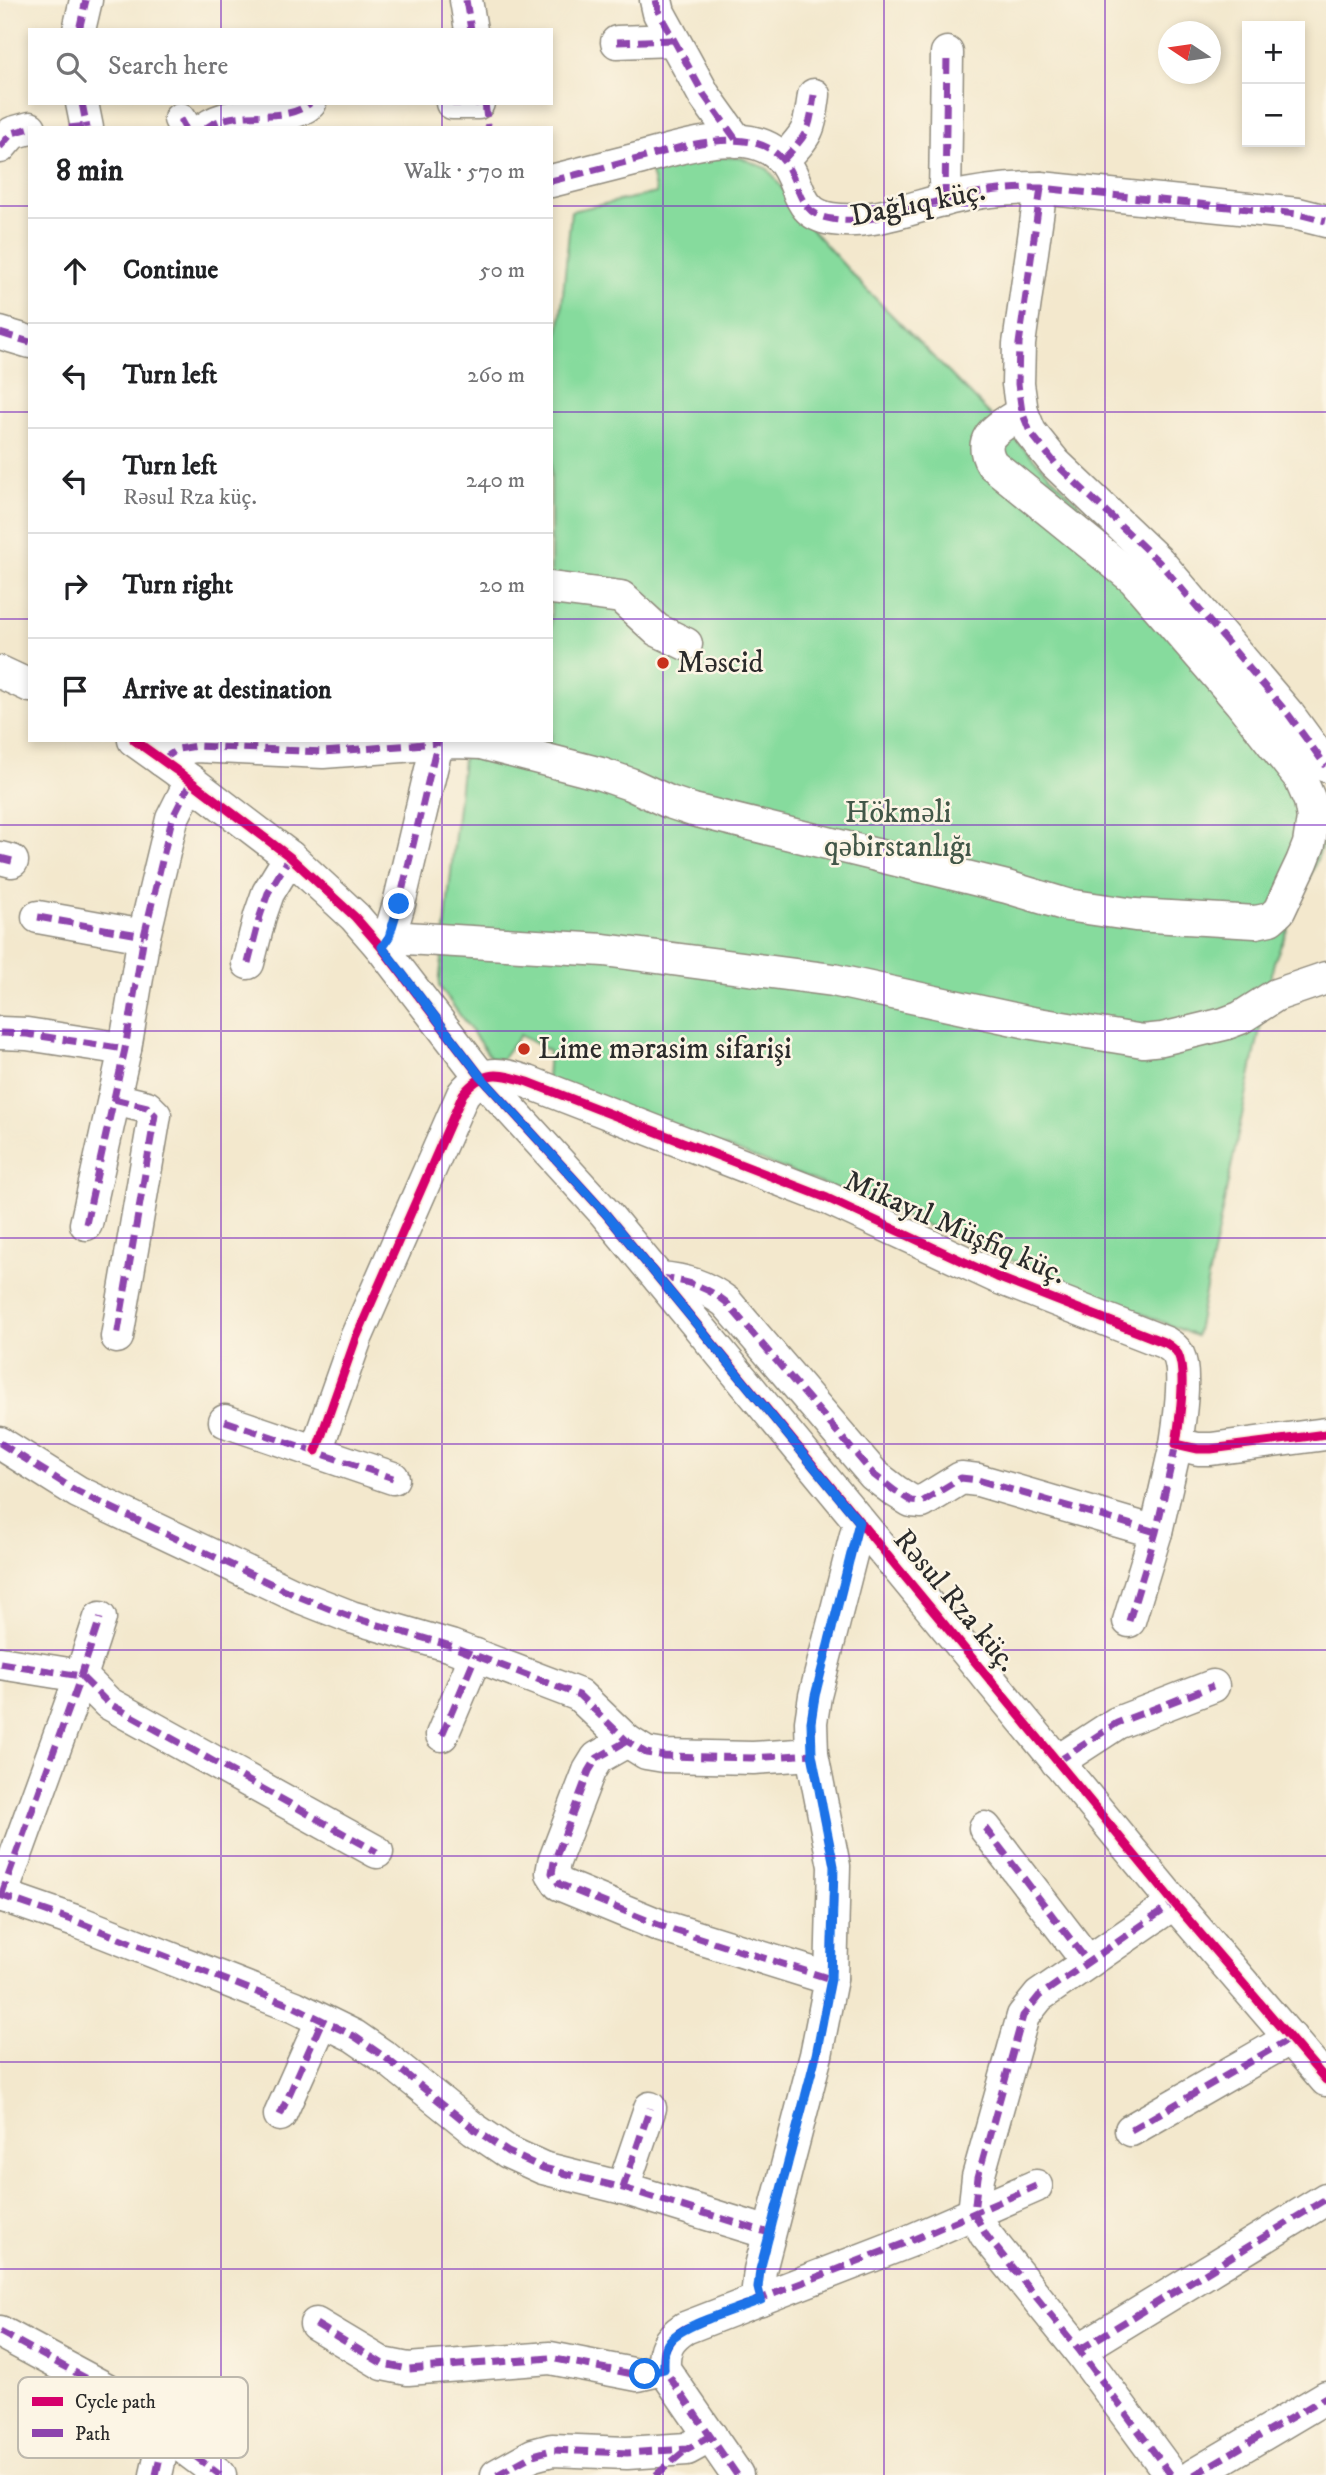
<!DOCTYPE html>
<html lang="en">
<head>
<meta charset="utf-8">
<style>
	:root { --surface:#fff; --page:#f6f6f6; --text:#202124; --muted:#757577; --line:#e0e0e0 }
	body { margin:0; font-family:"IM FELL DW Pica",serif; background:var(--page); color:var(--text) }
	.controls { position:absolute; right:21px; top:21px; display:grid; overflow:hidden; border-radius:0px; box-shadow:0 4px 10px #0003 }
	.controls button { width:63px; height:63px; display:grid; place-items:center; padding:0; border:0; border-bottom:2px solid var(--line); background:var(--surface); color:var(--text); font:35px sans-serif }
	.compass { position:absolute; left:1158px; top:21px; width:63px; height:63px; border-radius:50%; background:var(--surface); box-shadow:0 4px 10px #0003; rotate:283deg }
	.stop { position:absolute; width:21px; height:21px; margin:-16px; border:5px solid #1a73e8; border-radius:50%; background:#fff }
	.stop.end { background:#1a73e8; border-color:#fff; box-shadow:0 2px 7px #0008 }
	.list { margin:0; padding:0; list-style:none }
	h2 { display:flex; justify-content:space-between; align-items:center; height:91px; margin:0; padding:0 28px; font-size:30px }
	h2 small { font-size:23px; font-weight:400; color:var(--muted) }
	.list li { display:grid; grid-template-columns:46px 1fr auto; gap:21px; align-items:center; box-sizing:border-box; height:105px; padding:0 28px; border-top:2px solid var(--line) }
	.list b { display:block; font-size:26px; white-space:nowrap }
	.list p { margin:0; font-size:23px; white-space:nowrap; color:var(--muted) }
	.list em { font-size:23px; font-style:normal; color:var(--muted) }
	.icon { flex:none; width:38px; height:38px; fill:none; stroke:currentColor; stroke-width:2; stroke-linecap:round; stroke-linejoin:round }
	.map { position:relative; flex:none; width:1326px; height:2475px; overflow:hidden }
	.search { position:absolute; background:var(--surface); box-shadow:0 4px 10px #0003; left:28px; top:28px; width:525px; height:77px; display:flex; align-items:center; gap:18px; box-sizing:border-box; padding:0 24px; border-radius:0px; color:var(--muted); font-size:26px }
	.panel { position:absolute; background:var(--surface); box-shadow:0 4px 10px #0003; left:28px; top:126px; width:525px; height:616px; border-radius:0px }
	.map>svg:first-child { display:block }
	.green { fill:#86db9d; stroke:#588364; stroke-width:2 }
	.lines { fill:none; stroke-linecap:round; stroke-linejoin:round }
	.minor-casing { stroke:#8f8a7c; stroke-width:35 }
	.minor { stroke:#fff; stroke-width:32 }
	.quiet { stroke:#8e44ad; stroke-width:7; stroke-dasharray:14 7; stroke-linecap:butt }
	.cycleway-casing { stroke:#fcf5e5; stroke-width:13 }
	.cycleway { stroke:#d6006c; stroke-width:9 }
	.route { stroke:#1a73e8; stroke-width:9 }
	.grid { fill:none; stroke:#7b2cbf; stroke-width:2; stroke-opacity:0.55 }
	.poi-dot { fill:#c8321e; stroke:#fcf5e5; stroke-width:2.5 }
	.labels { text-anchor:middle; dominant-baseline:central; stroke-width:5; stroke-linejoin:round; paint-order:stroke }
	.street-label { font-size:30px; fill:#2b2b2b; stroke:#fcf5e5 }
	.poi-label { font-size:30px; fill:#2b2b2b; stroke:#fcf5e5; text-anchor:start }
	.park-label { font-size:30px; fill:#425748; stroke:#fcf5e5 }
	.key { fill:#fcf5e5; stroke:#bdb8ad; stroke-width:2 }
	.key-label { font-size:19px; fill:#2b2b2b }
</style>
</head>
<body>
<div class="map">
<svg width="1326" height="2475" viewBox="0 0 1326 2475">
	<rect width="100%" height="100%" fill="#fcf5e5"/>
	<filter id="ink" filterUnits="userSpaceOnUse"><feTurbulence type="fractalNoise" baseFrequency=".0143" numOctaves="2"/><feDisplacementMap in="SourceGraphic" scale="14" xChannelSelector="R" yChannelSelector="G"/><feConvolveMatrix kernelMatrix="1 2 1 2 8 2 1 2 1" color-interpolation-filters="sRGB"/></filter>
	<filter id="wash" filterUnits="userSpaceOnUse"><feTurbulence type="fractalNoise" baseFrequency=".00686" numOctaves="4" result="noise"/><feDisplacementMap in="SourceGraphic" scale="28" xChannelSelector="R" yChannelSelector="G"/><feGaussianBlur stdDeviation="1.57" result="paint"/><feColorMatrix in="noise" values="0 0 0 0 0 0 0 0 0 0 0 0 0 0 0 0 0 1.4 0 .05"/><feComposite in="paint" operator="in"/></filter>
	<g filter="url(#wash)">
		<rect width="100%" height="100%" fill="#f3e8cd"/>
		<polygon class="green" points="687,156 742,158 768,169 814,232 864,287 1162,588 1326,818 1326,838 1274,962 1196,1336 860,1198 547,1079 549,1051 520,1035 501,1060 491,1058 439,986 465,740 551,740 551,363 560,325 571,211 656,193 650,168"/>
	</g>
	<g filter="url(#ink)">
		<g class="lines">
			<defs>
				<g id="minor">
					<polyline points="466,0 471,30"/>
					<polyline points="656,0 659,13 704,95 737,141"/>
					<polyline points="79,30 86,0"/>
					<polyline points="617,42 673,40"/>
					<polyline points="82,103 87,128"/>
					<polyline points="452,103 478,103"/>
					<polyline points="180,119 185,128"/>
					<path d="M206,128C237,105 283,126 310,103"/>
					<polyline points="0,147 12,133 30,128"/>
					<path d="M783,160C809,132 809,132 814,95"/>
					<path d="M551,181C579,174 606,167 634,160C673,150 748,122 781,158C802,181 794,214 832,219C870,225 910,208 947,199C980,191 1007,188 1041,188L1298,214L1326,221"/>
					<polyline points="1041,188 1019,344 1018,384 1022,412 1030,432 1055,463 1159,562 1288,714 1326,766"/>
					<polyline points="945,200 947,53"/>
					<polyline points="0,333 30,342"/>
					<polyline points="551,588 621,597 657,630 686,644"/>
					<polyline points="0,672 30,686"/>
					<polyline points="134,740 176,770 290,857 355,917 381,947 481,1077 605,1213 1174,1903 1326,2080"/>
					<path d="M162,760L178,749L196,746L323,752L455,742L481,743L601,774L630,784L669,802L693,810L1007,887L1067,905L1135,915L1256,922L1270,919L1279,911L1302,862L1309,844L1313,818L1310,801L1300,778L1240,702L1134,579L992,464C975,435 1001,427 1022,412"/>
					<polyline points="0,858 12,861"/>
					<polyline points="38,917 144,936"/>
					<polyline points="389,937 604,950 833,980 1032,1023 1143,1041 1162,1039 1224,1024 1240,1018 1276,995 1326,978"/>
					<polyline points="381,947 389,937 399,904 438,740"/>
					<polyline points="248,963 260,916 268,893 290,857"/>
					<polyline points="0,1033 27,1034 125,1049"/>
					<polyline points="114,1099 147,1107 155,1115 117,1337"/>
					<polyline points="86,1224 125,1049 144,936 172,819 191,781"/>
					<path d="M659,1278C685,1280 705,1286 726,1302L874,1475L895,1491L911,1501L922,1502L961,1478L978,1480L1156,1532"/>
					<polyline points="225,1421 393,1478"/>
					<polyline points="0,1443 78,1492 295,1595 351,1617 451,1646 579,1695 627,1741 646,1753 664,1756 753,1758 812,1754"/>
					<path d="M316,1451L356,1338L463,1094C483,1069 500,1073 528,1082L827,1198L997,1277L1166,1343C1171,1346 1175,1349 1178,1354C1187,1372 1179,1424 1176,1444L1198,1449H1211L1326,1434"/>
					<polyline points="1129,1621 1156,1532 1176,1444"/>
					<polyline points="0,1663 81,1676 108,1703 377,1852"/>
					<polyline points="442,1735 476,1655"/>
					<polyline points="627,1741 597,1758 589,1771 554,1862 552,1873 559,1884 661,1926 831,1979"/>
					<polyline points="1057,1762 1117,1723 1213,1686"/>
					<polyline points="985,1828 1088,1962"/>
					<polyline points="0,1895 78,1922 295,2007 354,2036 386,2058 474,2129 508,2152 543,2168 623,2188 769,2233"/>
					<polyline points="1,1896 81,1676 100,1618"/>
					<polyline points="280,2115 322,2021"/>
					<polyline points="1131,2130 1291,2038"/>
					<polyline points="623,2188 650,2108"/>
					<polyline points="761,2299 758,2288 760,2270 816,2055 831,1979 834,1866 812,1754 811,1722 815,1696 859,1523"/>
					<polyline points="316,2324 383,2364 408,2369 550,2358 638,2375 664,2369"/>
					<polyline points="0,2332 106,2389 220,2475"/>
					<polyline points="1079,2350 1326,2199"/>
					<polyline points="156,2475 161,2453 171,2436"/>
					<polyline points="497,2475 533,2455 552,2450 627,2453 687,2449 711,2436"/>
					<path d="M737,2475L664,2369C663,2349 668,2339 685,2328L910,2241L1036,2186"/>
					<polyline points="1171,2475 1079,2350 986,2235 974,2213 978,2177 1023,2016 1039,1996 1174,1903"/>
					<polyline points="1194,2475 1326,2397"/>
				</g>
			</defs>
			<use href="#minor" class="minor-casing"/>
			<use href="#minor" class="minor"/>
			<g class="quiet">
				<polyline points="466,0 471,30"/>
				<polyline points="656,0 659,13 704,95 737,141"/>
				<polyline points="79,30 86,0"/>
				<polyline points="617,42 673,40"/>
				<polyline points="82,103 87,128"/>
				<polyline points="452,103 478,103"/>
				<polyline points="485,103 488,128"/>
				<polyline points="180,119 185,128"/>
				<polyline points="69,128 87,126"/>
				<path d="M206,128C237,105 283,126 310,103"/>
				<polyline points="0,147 12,133 30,128"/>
				<path d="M783,160C809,132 809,132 814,95"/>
				<path d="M551,181C579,174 606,167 634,160C673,150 748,122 781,158C802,181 794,214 832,219C870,225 910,208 947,199C980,191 1007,188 1041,188L1298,214L1326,221"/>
				<polyline points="1041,188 1019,344 1018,384 1022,412 1030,432 1055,463 1159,562 1288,714 1326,766"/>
				<polyline points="945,200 947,53"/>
				<polyline points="0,333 30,342"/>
				<polyline points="162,760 178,749 196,746 323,752 437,743"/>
				<polyline points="0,858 12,861"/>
				<polyline points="38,917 144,936"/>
				<polyline points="381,947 389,937 399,904 438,740"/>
				<polyline points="248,963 260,916 268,893 290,857"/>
				<polyline points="0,1033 27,1034 125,1049"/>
				<polyline points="114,1099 147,1107 155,1115 117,1337"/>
				<polyline points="86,1224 125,1049 144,936 172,819 191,781"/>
				<path d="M659,1278C685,1280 705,1286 726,1302L874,1475L895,1491L911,1501L922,1502L961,1478L978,1480L1156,1532"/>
				<polyline points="225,1421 393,1478"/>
				<polyline points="0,1443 78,1492 295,1595 351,1617 451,1646 579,1695 627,1741 646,1753 664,1756 753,1758 812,1754"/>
				<polyline points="1129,1621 1156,1532 1176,1444"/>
				<polyline points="0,1663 81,1676 108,1703 377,1852"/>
				<polyline points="442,1735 476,1655"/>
				<polyline points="627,1741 597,1758 589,1771 554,1862 552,1873 559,1884 661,1926 831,1979"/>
				<polyline points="1057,1762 1117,1723 1213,1686"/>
				<polyline points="985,1828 1088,1962"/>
				<polyline points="0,1895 78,1922 295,2007 354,2036 386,2058 474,2129 508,2152 543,2168 623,2188 769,2233"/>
				<polyline points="1,1896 81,1676 100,1618"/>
				<polyline points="280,2115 322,2021"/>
				<polyline points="1131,2130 1291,2038"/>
				<polyline points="623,2188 650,2108"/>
				<polyline points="761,2299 758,2288 760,2270 816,2055 831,1979 834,1866 812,1754 811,1722 815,1696 859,1523"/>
				<polyline points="316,2324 383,2364 408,2369 550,2358 638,2375 664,2369"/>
				<polyline points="0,2332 106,2389 220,2475"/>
				<polyline points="1079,2350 1326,2199"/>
				<polyline points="156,2475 161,2453 171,2436"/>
				<polyline points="497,2475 533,2455 552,2450 627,2453 687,2449 711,2436"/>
				<polyline points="656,2475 687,2449"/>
				<path d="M737,2475L664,2369C663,2349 668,2339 685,2328L910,2241L1036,2186"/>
				<polyline points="1171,2475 1079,2350 986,2235 974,2213 978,2177 1023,2016 1039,1996 1174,1903"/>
				<polyline points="1194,2475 1326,2397"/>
			</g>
			<defs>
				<g id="cycleway">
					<polyline points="134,740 176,770 290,857 355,917 381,947 481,1077 605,1213 1174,1903 1326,2080"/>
					<path d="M316,1451L356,1338L463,1094C483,1069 500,1073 528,1082L827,1198L997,1277L1166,1343C1171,1346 1175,1349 1178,1354C1187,1372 1179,1424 1176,1444L1198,1449H1211L1326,1434"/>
				</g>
			</defs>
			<use href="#cycleway" class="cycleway-casing"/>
			<use href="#cycleway" class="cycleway"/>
		</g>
	</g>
	<g class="lines" filter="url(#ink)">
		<path class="route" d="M399,904L389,937L382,947L481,1077L605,1213L859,1522L815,1696L811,1722L812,1754L834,1866L831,1979L816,2055L760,2270L758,2288L761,2300C740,2308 680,2325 669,2342C663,2350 664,2359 664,2369L645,2374"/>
	</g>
	<path class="grid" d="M221,0V30M442,0V30M663,0V2475M884,0V2475M1105,0V2475M221,103V128M442,103V128M0,206H30M551,206H1326M0,412H30M551,412H1326M0,619H30M551,619H1326M221,740V2475M442,740V2475M0,825H1326M0,1031H1326M0,1238H1326M0,1444H1326M0,1650H1326M0,1856H1326M0,2062H1326M0,2269H1326"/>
	<g class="poi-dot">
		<circle cx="663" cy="663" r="7"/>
		<circle cx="524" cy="1049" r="7"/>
	</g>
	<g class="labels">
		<g class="street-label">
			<text transform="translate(918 204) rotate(-11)">Dağlıq küç.</text>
			<text transform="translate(955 1228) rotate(24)">Mikayıl Müşfiq küç.</text>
			<text transform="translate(955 1601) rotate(50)">Rəsul Rza küç.</text>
		</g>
		<g class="poi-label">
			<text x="677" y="663">Məscid</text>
			<text x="538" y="1049">Lime mərasim sifarişi</text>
		</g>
		<g class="park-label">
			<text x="898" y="813">Hökməli<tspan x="898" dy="34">qəbirstanlığı</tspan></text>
		</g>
	</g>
	<rect x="18" y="2377" width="230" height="81" rx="10" class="key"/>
	<rect x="32" y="2397" width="31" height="9" fill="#d6006c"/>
	<rect x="32" y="2429" width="31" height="8" fill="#8e44ad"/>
	<g class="key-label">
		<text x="75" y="2408">Cycle path</text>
		<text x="75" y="2440">Path</text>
	</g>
</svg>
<div class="controls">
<button>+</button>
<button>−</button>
</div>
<svg class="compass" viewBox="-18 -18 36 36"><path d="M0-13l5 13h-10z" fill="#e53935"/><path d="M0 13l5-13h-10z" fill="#757577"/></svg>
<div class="stop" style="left:645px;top:2374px"></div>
<div class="stop end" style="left:399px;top:904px"></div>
<div class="search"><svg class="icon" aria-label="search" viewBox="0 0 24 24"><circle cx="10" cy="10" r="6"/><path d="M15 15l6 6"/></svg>Search here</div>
<section class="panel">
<h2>8 min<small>Walk · 570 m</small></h2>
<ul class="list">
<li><svg class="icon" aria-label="ahead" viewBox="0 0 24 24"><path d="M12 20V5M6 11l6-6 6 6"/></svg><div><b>Continue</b></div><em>50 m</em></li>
<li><svg class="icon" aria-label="left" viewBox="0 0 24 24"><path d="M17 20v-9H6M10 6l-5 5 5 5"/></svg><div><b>Turn left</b></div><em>260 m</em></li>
<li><svg class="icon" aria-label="left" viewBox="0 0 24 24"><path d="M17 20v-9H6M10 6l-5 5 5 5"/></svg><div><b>Turn left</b><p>Rəsul Rza küç.</p></div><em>240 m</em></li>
<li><svg class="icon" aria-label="right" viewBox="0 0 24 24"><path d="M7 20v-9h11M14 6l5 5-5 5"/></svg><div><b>Turn right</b></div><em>20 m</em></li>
<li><svg class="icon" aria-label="arrive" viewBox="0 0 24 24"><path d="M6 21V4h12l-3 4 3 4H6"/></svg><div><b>Arrive at destination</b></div></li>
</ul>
</section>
</div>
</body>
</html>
